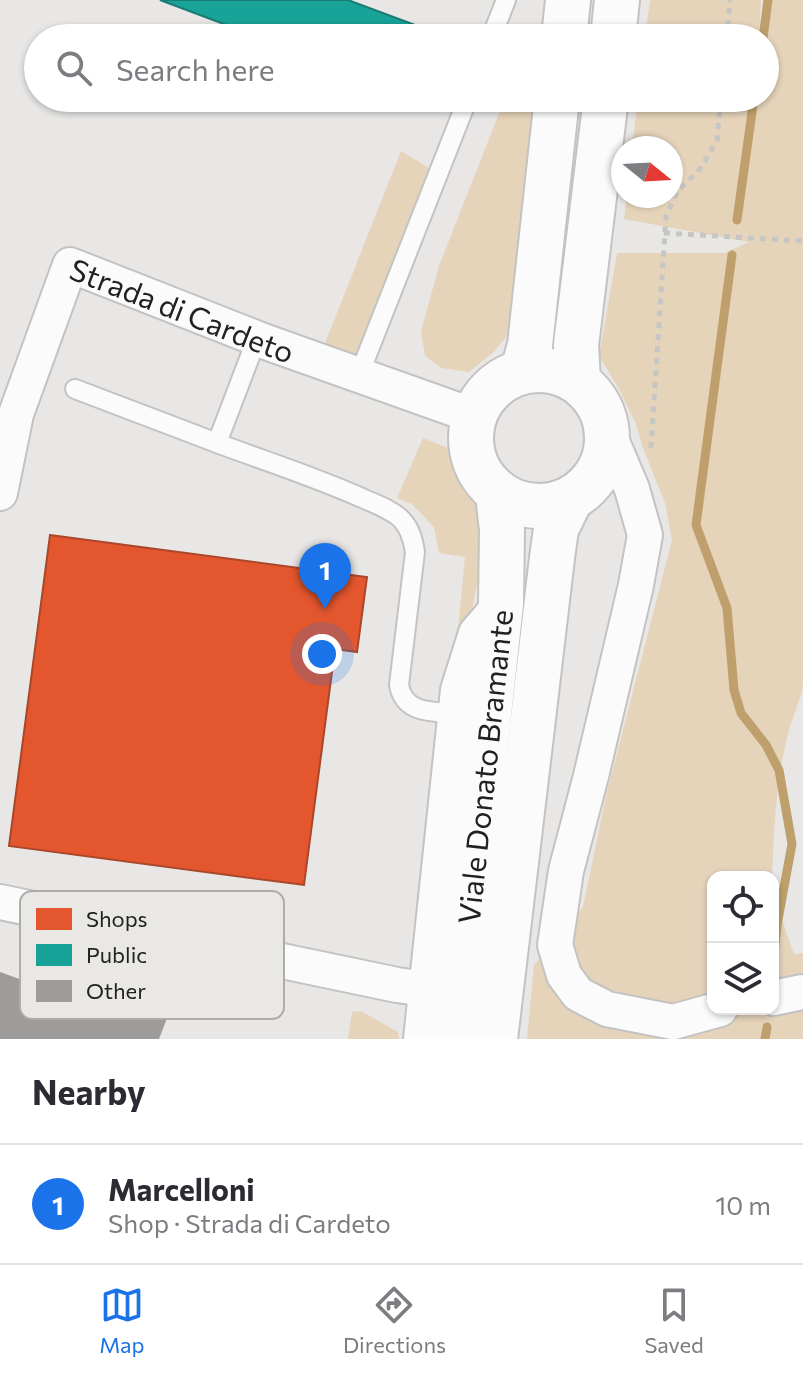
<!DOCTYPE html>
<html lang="en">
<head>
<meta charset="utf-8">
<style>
	:root { --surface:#fff; --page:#f7f7f7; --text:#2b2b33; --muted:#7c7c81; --line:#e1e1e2; --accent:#1a73e8 }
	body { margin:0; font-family:Commissioner,sans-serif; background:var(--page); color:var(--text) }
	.controls { position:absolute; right:24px; bottom:24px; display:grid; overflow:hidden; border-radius:16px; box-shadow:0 2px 6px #0004 }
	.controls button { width:72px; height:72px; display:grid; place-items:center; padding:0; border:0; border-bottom:2px solid var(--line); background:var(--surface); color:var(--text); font:40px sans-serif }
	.compass { position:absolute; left:611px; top:136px; width:72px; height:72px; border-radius:50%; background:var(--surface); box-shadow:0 2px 6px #0004; rotate:108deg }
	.you { position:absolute; left:322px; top:654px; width:28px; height:28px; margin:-20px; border:6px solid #fff; border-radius:50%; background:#1a73e8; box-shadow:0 0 0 12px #1a73e833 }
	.badge { display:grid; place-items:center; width:52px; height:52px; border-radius:50%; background:var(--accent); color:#fff; font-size:26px; font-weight:700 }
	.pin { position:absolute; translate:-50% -66px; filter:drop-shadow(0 2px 4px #0008) }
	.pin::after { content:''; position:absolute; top:42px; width:28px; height:24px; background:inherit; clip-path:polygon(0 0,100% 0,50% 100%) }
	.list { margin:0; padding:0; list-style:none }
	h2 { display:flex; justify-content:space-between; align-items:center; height:104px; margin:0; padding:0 32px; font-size:34px }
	h2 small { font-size:26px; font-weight:400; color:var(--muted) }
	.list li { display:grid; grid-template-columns:52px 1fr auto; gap:24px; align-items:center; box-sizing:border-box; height:120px; padding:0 32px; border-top:2px solid var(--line) }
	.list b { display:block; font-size:30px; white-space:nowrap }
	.list p { margin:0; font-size:26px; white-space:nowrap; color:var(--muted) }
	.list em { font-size:26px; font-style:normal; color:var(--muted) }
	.icon { flex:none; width:44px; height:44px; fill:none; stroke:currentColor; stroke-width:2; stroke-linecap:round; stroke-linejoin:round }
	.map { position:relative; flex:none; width:803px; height:1039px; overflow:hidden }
	.search { position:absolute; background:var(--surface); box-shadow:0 2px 6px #0004; left:24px; right:24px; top:24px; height:88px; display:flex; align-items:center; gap:20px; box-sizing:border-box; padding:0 28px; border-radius:44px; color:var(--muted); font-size:30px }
	.sheet { height:224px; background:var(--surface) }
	nav { display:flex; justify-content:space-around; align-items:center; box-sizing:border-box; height:112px; border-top:2px solid var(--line); background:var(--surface); font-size:22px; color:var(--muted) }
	nav a { display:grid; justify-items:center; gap:4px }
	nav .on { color:var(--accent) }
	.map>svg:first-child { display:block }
	.green { fill:#e5d4ba }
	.shops { fill:#e4572e; stroke:#aa472a; stroke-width:2 }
	.public { fill:#17a398; stroke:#1a7c74; stroke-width:2 }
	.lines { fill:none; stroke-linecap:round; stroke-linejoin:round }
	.stream { stroke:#bfa06c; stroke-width:9 }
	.building { fill:#9d9c9b }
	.lane-casing { stroke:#c4c3c2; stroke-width:22 }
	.street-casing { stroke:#c4c3c2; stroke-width:38 }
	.secondary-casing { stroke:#c4c3c2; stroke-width:48 }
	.path { stroke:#c6c6c4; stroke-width:5; stroke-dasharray:6 6; stroke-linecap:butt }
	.lane { stroke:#fcfbfb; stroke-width:18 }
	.street { stroke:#fcfbfb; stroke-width:34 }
	.secondary { stroke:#fcfbfb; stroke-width:44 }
	.labels { text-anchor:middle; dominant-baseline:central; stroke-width:8; stroke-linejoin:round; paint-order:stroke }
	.street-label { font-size:30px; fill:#212120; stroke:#e9e8e5 }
	.key { fill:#e9e8e5; stroke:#adacaa; stroke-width:2 }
	.key-label { font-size:22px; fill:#212120 }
</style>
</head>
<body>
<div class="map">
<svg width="803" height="1039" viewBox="0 0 803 1039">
	<rect width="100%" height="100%" fill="#e8e7e6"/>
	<g class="green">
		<polygon points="650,0 761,0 759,38 645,38"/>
		<path d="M763,0H803V687C799,704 792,718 788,734C776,781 774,829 772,877H713V1009H773V895L794,954L803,953V1039H527L534,965L583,907L606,796L672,540L665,503L643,448L636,424L619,389L599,356L617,253H724L749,242L624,219L627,196H671V148H632L638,98H757V104L758,98H765V38H761Z"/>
		<polygon points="505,98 546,98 517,322 495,351 469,372 441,368 425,356 421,331 439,266"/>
		<polygon points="401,151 437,173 351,366 320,356"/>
		<polygon points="423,438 455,451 476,482 487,538 472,609 453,680 465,557 439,553 434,527 412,504 397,498"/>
		<polygon points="361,1011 398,1032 399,1039 348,1039 352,1012"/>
	</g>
	<polygon class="shops" points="50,535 367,577 357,652 335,649 304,885 9,846"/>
	<polygon class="public" points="160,0 348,0 426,29 422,38 261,38"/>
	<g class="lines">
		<g class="stream">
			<polyline points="763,38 768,0"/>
			<polyline points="737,220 754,98"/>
			<polyline points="732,255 696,525 727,608 734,690 741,713 766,745 779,770 792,844 777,925 773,961"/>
			<polyline points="765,1039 767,1027"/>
		</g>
	</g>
	<polygon class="building" points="33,960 169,1013 159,1039 0,1039 0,972 25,981"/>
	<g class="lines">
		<defs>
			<g id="lane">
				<polyline points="491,38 506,0"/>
				<path d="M257,338L217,443C265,461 315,477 362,498C375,504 391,509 401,519C410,528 413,539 415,552L399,685C404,714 432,711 456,714"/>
				<polyline points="359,375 468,98"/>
				<polyline points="75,389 217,443"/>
			</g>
			<g id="street">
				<polyline points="607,430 632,489 645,535 636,585 591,776 566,871 555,945 564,975 578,994 607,1009 673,1022 720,1009"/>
				<path id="s1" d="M0,493L16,414L70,265L266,342L474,416"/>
				<polyline points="0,902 397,985 426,989"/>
				<polyline points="773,998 803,992"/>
				<polyline points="421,1039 458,690 476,633 501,604"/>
			</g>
			<g id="secondary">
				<polyline points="564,38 568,0"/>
				<polyline points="613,38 617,0"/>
				<circle cx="539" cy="438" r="68"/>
				<polyline points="523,371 530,345 557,98"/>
				<polyline points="578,381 576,345 606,98"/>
				<path id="s2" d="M454,1039L501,604L502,530L498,494"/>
				<polyline points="495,1039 552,558 556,529 570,500"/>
			</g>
		</defs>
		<use href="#lane" class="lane-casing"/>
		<use href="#street" class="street-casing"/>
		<use href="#secondary" class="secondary-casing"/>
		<g class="path">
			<polyline points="727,38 730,0"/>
			<polyline points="664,233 803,241"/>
			<polyline points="651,448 666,216 677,192 700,169 717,141 721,98"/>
		</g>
		<use href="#lane" class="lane"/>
		<use href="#street" class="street"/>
		<use href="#secondary" class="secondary"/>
	</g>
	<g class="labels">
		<g class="street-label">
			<text stroke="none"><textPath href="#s1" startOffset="360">Strada di Cardeto</textPath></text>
			<text stroke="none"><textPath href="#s2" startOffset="274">Viale Donato Bramante</textPath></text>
		</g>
	</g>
	<rect x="20" y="891" width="264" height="128" rx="12" class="key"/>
	<rect x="36" y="908" width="36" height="22" fill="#e4572e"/>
	<rect x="36" y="944" width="36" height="22" fill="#17a398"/>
	<rect x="36" y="980" width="36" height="22" fill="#9d9c9b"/>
	<g class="key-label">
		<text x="86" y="927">Shops</text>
		<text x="86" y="963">Public</text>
		<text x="86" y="999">Other</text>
	</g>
</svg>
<div class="controls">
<button><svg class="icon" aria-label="locate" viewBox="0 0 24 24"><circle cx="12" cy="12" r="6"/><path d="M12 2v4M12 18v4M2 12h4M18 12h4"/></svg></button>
<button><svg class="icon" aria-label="layers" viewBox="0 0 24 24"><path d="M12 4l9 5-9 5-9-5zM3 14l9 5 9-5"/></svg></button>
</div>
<svg class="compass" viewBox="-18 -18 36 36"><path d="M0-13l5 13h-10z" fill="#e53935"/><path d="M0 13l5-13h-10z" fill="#7c7c81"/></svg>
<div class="you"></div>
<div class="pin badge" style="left:325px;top:609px">1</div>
<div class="search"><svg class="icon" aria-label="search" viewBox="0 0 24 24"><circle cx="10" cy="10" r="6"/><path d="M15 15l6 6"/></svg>Search here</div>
</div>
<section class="sheet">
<h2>Nearby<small></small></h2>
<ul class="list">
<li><span class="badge">1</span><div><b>Marcelloni</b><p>Shop · Strada di Cardeto</p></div><em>10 m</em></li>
</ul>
</section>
<nav>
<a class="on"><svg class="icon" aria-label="map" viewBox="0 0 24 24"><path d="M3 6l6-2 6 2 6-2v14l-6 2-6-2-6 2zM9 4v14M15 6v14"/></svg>Map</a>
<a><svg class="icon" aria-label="directions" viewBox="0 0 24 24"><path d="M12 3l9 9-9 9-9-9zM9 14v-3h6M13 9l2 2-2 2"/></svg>Directions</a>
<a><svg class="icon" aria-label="saved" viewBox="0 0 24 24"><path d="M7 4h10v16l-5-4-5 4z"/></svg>Saved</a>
</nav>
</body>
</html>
